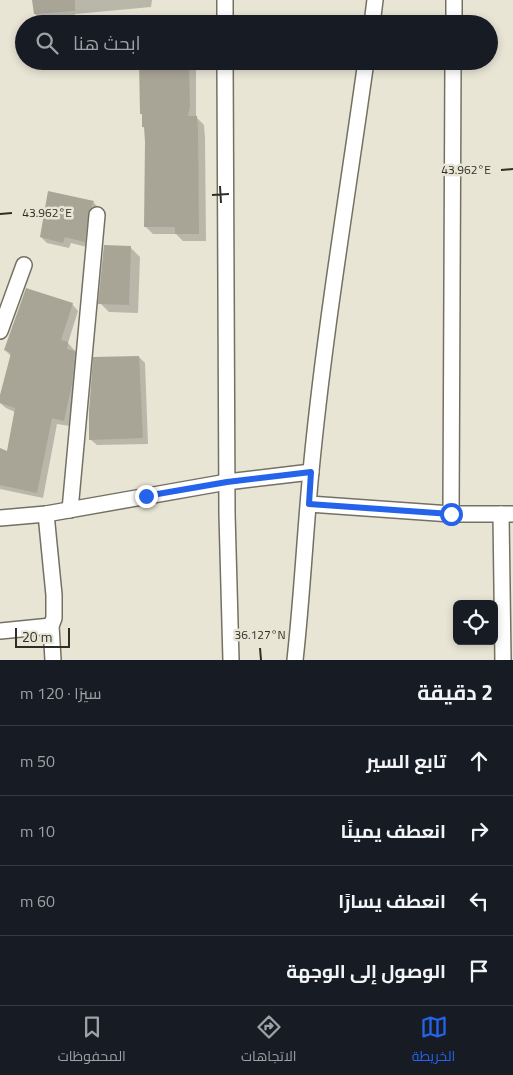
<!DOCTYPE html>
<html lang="ar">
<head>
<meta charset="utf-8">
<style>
	:root { --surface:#171b24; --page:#20242c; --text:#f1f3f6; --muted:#9ea1a6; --line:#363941; --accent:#2563eb }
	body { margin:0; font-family:"Titillium Web",Cairo,sans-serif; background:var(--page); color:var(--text); direction:rtl }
	.controls { position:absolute; right:15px; bottom:15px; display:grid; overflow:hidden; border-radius:8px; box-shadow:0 2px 8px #0003 }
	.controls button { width:45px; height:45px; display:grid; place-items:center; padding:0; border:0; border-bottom:1px solid var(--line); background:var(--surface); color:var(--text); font:25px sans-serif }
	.scale { position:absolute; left:15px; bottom:12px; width:55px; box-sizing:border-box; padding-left:5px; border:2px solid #2e2d27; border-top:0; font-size:14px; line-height:18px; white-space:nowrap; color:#2e2d27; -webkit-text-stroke:4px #e8e5d5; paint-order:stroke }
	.stop { position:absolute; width:15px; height:15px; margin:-11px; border:4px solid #2563eb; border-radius:50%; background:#fff }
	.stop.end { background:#2563eb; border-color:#fff; box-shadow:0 1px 5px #0008 }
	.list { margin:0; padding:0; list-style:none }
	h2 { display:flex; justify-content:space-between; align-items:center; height:65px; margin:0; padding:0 20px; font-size:21px }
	h2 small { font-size:16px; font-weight:400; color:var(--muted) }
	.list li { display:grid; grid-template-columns:32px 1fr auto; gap:15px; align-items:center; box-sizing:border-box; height:70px; padding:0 20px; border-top:1px solid var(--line) }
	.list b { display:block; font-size:19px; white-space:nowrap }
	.list em { font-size:16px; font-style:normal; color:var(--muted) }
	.icon { flex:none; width:28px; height:28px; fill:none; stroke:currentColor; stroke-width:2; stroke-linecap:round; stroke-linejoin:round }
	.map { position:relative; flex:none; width:513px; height:660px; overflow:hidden; direction:ltr }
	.search { position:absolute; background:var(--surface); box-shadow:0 2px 8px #0003; left:15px; right:15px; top:15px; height:55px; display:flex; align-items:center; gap:12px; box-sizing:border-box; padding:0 18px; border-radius:28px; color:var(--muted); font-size:19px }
	.sheet { height:345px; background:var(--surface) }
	nav { display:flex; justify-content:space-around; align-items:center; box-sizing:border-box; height:70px; border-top:1px solid var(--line); background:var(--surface); font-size:14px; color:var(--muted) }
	nav a { display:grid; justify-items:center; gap:2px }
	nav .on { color:var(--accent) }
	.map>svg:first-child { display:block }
	.shadow { fill:#0003 }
	.building { fill:#a8a596 }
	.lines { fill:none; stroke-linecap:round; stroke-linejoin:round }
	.street-casing { stroke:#747163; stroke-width:18 }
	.street { stroke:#fff; stroke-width:15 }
	.route { stroke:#2563eb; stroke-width:6 }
	.ticks { fill:none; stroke:#2e2d27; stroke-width:2 }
	.ticks-label { font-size:12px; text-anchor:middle; fill:#2e2d27; stroke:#e8e5d5; stroke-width:5; stroke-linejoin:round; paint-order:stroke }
</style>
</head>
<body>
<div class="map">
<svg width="513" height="660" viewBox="0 0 513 660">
	<rect width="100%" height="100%" fill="#e8e5d5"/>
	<g class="shadow">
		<polygon points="34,0 152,0 151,7 75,14 75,21 44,23 35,14"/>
		<polygon points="140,61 200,61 196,62 196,117 204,125 205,138 206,241 183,241 176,234 153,234 146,227 146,129 143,127"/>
		<polygon points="93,202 99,208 91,248 71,243 69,248 47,243 41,237"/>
		<polygon points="131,248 140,257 138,313 109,312 100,303"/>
		<polygon points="72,304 78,311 68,343 81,358 70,426 57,424 43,498 0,489 0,450 7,453 15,412 6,408 0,403 11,356 5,350"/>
		<polygon points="139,357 145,363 148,444 97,445 90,439"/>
	</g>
	<g class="building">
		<polygon points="32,0 75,0 75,11 34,14"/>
		<polygon points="139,61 189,61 190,106 188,116 197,116 198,130 199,234 175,234 175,227 144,227 145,142 144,127 142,127 142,114 140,114"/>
		<polygon points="48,191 94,201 88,214 85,242 65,237 63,243 40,237"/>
		<polygon points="104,245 131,246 129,305 98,304"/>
		<polygon points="26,288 73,303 61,340 68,342 67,349 75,351 72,384 64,421 52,418 37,493 0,485 0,448 7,451 15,408 0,403 0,395 11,353 4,350"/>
		<polygon points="139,356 143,438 89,440 89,411 93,357"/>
	</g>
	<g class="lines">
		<defs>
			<g id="street">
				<polyline points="225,24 225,0"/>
				<polyline points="372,24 375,0"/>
				<polyline points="454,24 454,0"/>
				<polyline points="225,61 227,514 231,660"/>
				<polyline points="0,331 24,265"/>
				<polyline points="309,504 451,514 513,514"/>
				<polyline points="70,510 97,215"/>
				<polyline points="46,514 54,595 54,618 51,626 53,660"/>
				<polyline points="451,514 453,61"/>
				<polyline points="501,514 503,660"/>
				<polyline points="0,518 46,514 227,482 311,472"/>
				<polyline points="0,631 51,626"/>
				<path d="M295,660C302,597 305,534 311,471C324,334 347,198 366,61"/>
			</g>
		</defs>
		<use href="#street" class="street-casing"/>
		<use href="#street" class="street"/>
	</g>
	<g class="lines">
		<polyline class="route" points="146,496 227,482 311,472 309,504 451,514"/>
	</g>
	<path class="ticks" d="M501,170L513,169M220,186L221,203M212,195L229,194M0,214L12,213M260,648L261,660"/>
	<g class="ticks-label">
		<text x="466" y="174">43.962°E</text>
		<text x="47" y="217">43.962°E</text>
		<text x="260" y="639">36.127°N</text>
	</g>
</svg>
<div class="controls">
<button><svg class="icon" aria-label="locate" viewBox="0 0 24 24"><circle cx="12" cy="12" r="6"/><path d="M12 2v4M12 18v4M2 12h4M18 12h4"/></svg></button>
</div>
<div class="scale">20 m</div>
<div class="stop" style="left:451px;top:514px"></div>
<div class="stop end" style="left:146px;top:496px"></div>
<div class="search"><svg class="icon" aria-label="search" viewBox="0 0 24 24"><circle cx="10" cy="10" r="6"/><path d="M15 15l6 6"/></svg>ابحث هنا</div>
</div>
<section class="sheet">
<h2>2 دقيقة<small>سيرًا · 120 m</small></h2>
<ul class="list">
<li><svg class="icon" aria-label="ahead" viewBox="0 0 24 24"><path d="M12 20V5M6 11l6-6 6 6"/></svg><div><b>تابع السير</b></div><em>50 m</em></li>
<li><svg class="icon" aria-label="right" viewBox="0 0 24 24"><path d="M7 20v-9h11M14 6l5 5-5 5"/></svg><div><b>انعطف يمينًا</b></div><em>10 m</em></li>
<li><svg class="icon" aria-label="left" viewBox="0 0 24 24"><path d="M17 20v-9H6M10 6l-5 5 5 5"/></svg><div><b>انعطف يسارًا</b></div><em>60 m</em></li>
<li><svg class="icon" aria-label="arrive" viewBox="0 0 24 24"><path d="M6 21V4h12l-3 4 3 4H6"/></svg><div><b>الوصول إلى الوجهة</b></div></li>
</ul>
</section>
<nav>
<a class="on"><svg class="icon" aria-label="map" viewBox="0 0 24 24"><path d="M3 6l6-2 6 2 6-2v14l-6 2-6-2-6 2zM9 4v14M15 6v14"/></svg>الخريطة</a>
<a><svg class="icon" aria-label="directions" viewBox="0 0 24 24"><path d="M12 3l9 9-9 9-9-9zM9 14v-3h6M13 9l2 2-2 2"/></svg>الاتجاهات</a>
<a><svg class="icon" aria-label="saved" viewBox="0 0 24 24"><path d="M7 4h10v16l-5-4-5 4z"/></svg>المحفوظات</a>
</nav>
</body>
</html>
